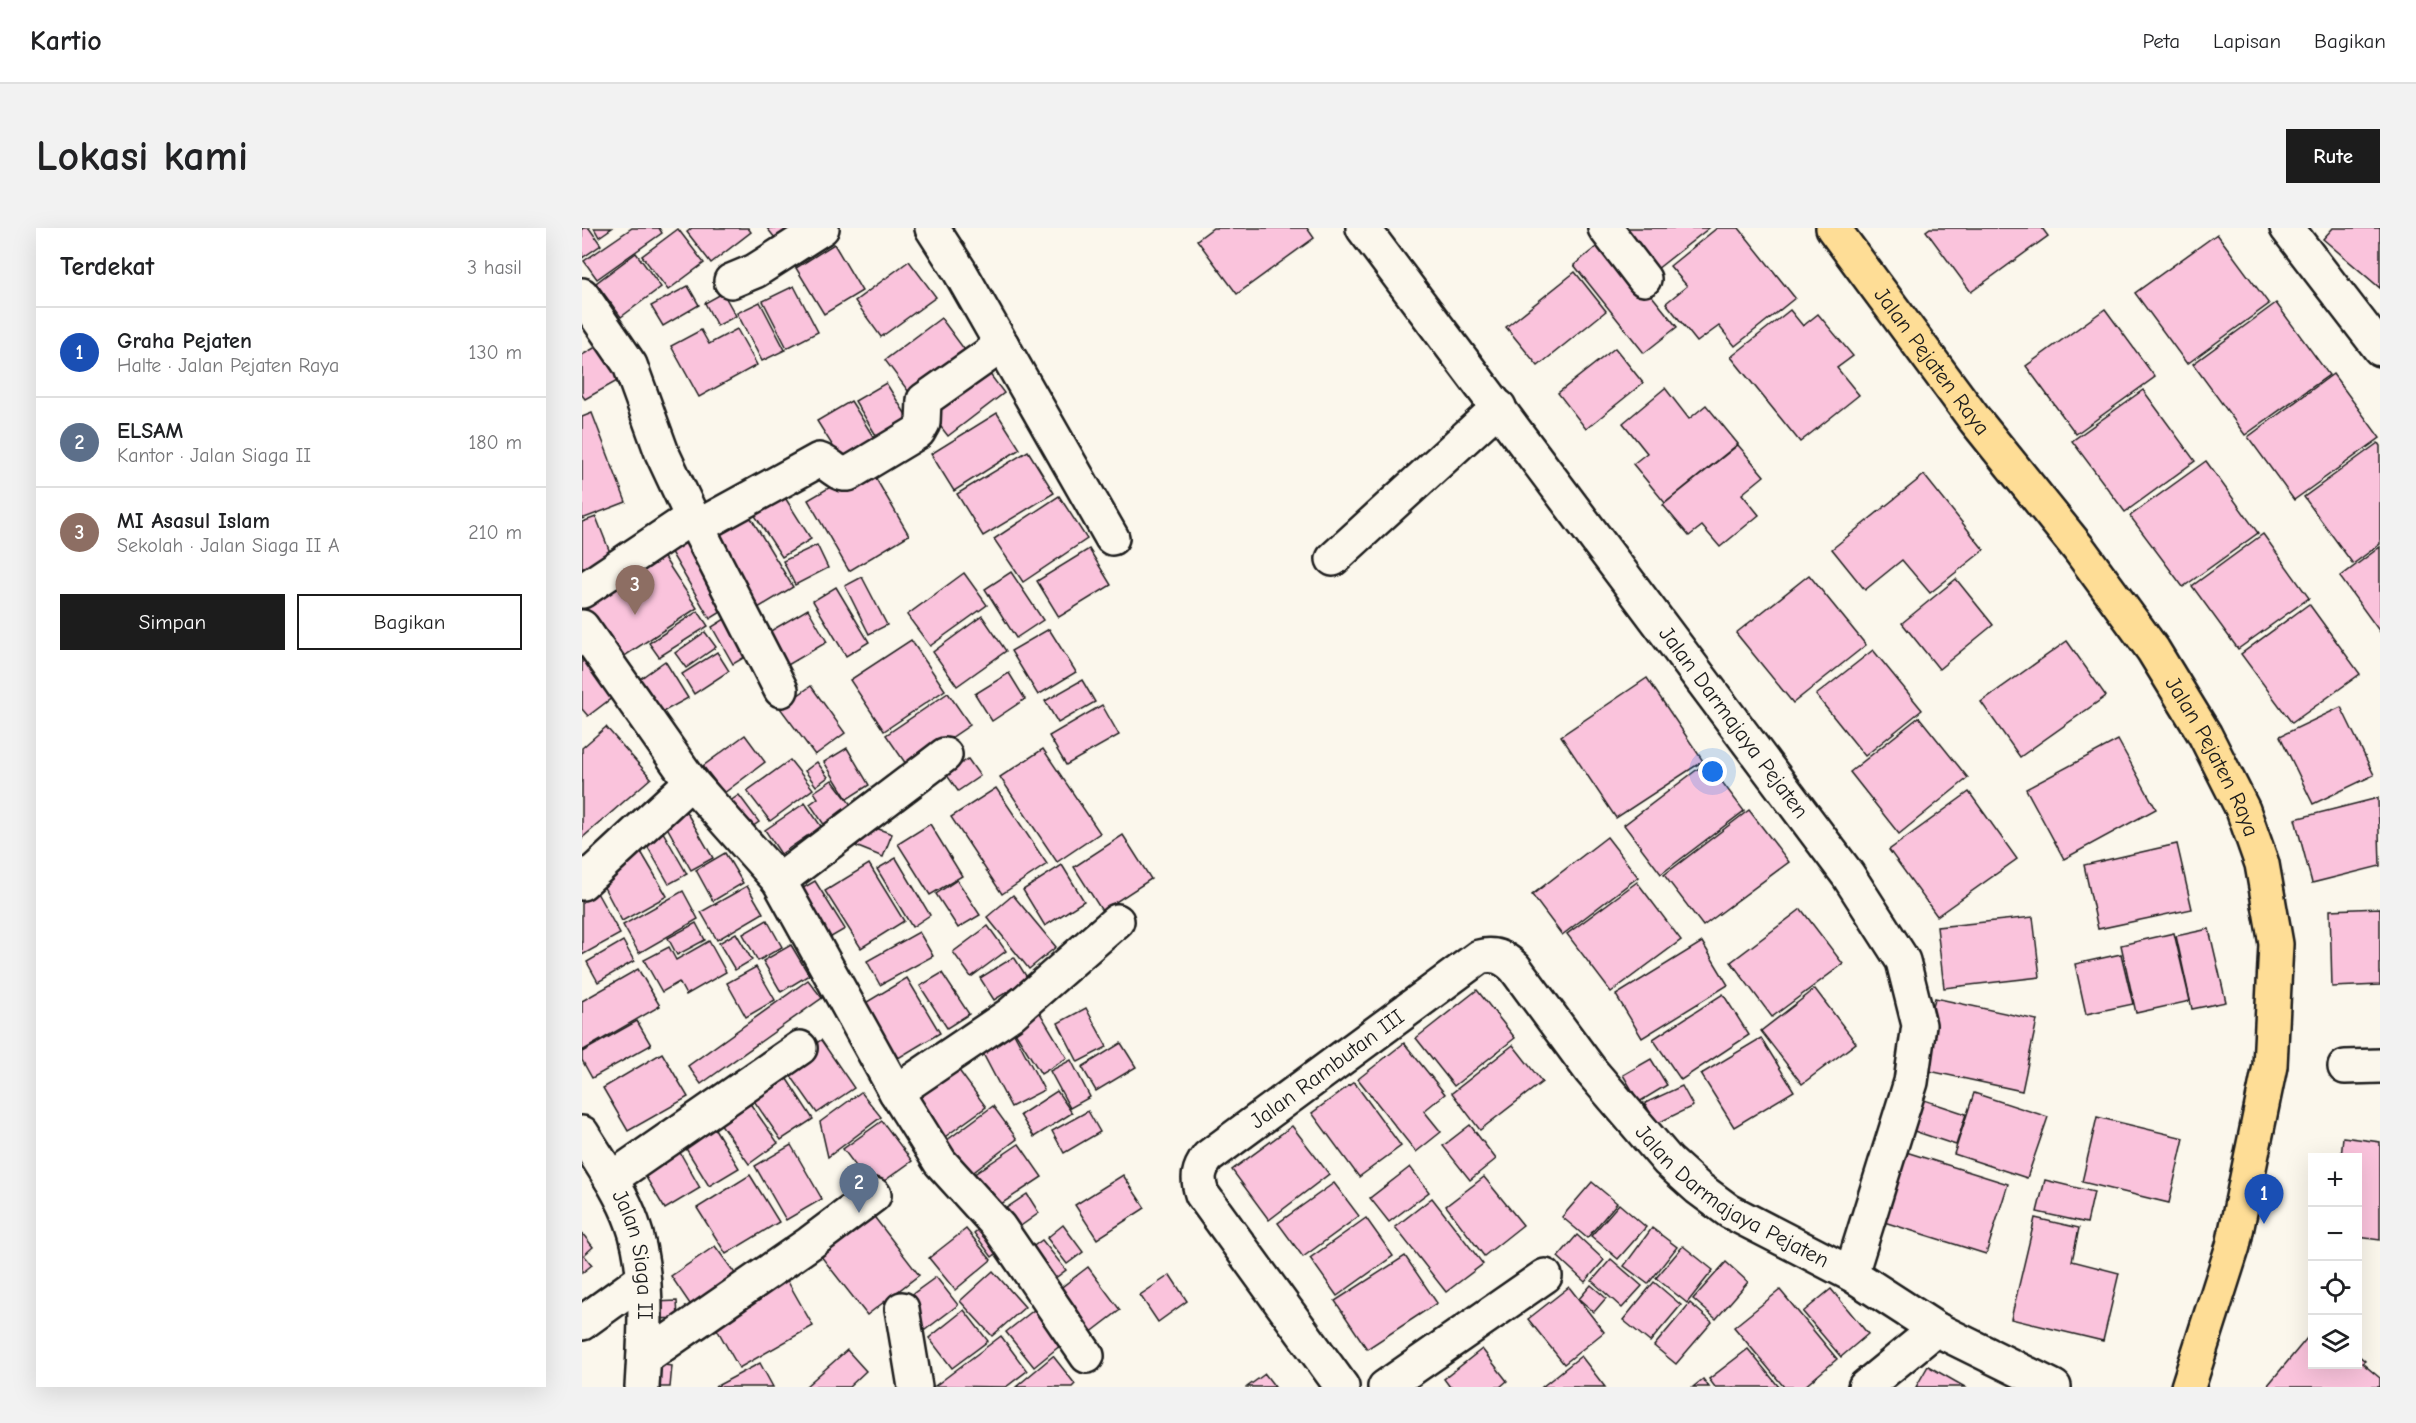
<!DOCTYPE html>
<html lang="id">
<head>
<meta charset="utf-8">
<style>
	:root { --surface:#fff; --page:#f2f2f2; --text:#202124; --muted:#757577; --line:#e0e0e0; --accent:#1c1c1c }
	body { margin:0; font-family:"Comic Neue",sans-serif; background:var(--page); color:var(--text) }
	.controls { position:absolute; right:18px; bottom:18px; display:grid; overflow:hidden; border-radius:0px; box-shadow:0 6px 24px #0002 }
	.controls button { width:54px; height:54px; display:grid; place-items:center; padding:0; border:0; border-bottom:2px solid var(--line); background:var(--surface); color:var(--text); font:30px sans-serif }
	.you { position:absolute; left:1131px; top:544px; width:21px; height:21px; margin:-15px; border:4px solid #fff; border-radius:50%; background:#1a73e8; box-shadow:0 0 0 9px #1a73e833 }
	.badge { display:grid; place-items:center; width:39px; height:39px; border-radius:50%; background:var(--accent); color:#fff; font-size:20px; font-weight:700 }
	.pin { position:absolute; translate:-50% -50px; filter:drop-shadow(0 2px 3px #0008) }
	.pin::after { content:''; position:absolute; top:32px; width:21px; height:18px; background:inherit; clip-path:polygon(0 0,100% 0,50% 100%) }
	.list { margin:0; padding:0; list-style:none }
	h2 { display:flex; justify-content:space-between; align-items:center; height:78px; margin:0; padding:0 24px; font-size:26px }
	h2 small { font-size:20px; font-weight:400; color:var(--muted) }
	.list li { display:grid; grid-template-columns:39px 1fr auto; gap:18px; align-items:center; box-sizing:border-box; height:90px; padding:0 24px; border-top:2px solid var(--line) }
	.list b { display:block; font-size:22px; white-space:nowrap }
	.list p { margin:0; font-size:20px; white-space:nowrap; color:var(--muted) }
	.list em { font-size:20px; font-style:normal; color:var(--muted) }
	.actions { display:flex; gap:12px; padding:18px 24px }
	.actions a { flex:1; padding:14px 0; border:2px solid var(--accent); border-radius:0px; text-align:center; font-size:21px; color:var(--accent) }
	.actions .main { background:var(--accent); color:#fff }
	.icon { flex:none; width:33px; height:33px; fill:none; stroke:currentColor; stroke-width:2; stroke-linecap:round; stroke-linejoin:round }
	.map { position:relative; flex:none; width:1798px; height:1159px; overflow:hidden; border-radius:0px }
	header { display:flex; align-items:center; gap:36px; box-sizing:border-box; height:84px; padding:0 30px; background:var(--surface); border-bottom:2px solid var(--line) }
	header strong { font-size:28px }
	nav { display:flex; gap:33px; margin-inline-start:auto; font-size:21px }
	.intro { display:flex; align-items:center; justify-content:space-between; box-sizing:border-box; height:144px; padding:0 36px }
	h1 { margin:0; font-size:42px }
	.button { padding:15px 27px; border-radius:0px; background:var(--accent); color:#fff; font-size:21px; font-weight:700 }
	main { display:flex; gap:36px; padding:0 36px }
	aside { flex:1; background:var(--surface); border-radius:0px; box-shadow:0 6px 24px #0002 }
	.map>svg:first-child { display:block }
	.building { fill:#fac3dc; stroke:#1c1c1c; stroke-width:1.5 }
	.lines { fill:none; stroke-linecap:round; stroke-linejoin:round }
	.minor-casing { stroke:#1c1c1c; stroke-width:38 }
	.major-casing { stroke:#1c1c1c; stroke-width:38 }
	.minor { stroke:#fbf7ec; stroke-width:33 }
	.major { stroke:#fedd96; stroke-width:33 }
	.labels { text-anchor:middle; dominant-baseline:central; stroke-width:6; stroke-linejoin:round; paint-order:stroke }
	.street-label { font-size:22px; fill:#1c1c1c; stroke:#fbf7ec }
</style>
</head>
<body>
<header>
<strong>Kartio</strong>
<nav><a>Peta</a><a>Lapisan</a><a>Bagikan</a></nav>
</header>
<div class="intro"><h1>Lokasi kami</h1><a class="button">Rute</a></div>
<main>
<aside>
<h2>Terdekat<small>3 hasil</small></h2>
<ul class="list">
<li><span class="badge" style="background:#1a4fb4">1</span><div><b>Graha Pejaten</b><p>Halte · Jalan Pejaten Raya</p></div><em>130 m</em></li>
<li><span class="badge" style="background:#5c6f8a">2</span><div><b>ELSAM</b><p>Kantor · Jalan Siaga II</p></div><em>180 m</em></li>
<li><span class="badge" style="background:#8d6e63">3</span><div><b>MI Asasul Islam</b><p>Sekolah · Jalan Siaga II A</p></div><em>210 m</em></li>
</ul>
<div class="actions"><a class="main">Simpan</a><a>Bagikan</a></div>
</aside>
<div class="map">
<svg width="1798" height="1159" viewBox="0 0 1798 1159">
	<rect width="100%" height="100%" fill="#fbf7ec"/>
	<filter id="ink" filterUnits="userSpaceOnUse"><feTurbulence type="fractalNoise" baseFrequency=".0167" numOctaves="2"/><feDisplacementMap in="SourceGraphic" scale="12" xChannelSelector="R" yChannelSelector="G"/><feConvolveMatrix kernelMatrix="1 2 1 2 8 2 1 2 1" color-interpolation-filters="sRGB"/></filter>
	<g filter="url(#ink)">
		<g class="building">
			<polygon points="0,0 7,0 19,17 0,30"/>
			<polygon points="12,0 30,0 17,9"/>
			<polygon points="50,0 77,0 80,5 15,51 2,33"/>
			<polygon points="110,0 166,0 169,4 129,35 105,4"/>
			<polygon points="185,0 206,0 193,10"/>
			<polygon points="631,0 725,0 732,10 655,66 615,12"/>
			<polygon points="1039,0 1127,0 1070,45"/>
			<polygon points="1135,0 1157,0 1213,70 1153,118 1137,98 1115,114 1084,75 1105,58 1088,38"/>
			<polygon points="1348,0 1460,0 1466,8 1389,64 1344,3"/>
			<polygon points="1751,0 1798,0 1798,60 1741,11"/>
			<polygon points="96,1 122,35 86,62 60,28"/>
			<polygon points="1635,6 1687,76 1605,136 1553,65"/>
			<polygon points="1024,11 1095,99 1062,125 992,37"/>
			<polygon points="252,16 280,63 242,86 214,40"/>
			<polygon points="54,25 79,59 39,89 14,55"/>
			<polygon points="327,33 354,69 299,109 273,73"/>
			<polygon points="993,44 1024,83 956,138 924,99"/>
			<polygon points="106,58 117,77 81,98 69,78"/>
			<polygon points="212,58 236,104 205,120 181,73"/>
			<polygon points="141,65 154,88 135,98 123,75"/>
			<polygon points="178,74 203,122 180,133 155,85"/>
			<polygon points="1694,75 1747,147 1663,207 1611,136"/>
			<polygon points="1523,81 1573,149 1494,206 1444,138"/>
			<polygon points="1208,82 1221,98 1236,86 1271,128 1255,140 1277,167 1218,214 1149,129"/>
			<polygon points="359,90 391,133 335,175 303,132"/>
			<polygon points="155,101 175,137 117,169 89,118 119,102 127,116"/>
			<polygon points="26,112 46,147 3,171 0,167 0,127"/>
			<polygon points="1033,120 1061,155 1004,201 976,165"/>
			<polygon points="398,133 422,165 366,208 341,176"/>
			<polygon points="1751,146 1798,210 1712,272 1666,209"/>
			<polygon points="304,155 331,198 300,217 273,173"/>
			<polygon points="1083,160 1107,191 1124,177 1156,216 1083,275 1051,236 1065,225 1041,195"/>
			<polygon points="1561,162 1613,233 1543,284 1490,213"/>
			<polygon points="269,173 297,218 264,239 235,193"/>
			<polygon points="10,185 44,274 0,291 0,189"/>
			<polygon points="415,185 438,221 372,263 349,226"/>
			<polygon points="1796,215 1798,218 1798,316 1771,336 1722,269"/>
			<polygon points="1156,217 1182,248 1160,266 1177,287 1138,319 1120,298 1107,308 1081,277"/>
			<polygon points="446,223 472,265 401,308 375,266"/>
			<polygon points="1624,233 1676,305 1601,359 1548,288"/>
			<polygon points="286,237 327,307 267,343 226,272"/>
			<polygon points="1342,247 1402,322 1348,365 1320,332 1283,362 1250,321"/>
			<polygon points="202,268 229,311 200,329 172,286"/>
			<polygon points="477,268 505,311 441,354 412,311"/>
			<polygon points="166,285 211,359 171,383 127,309"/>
			<polygon points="14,289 33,337 0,349 0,294"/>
			<polygon points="112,297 152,376 128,391 83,314"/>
			<polygon points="1681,306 1727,370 1656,421 1610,358"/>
			<polygon points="235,317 246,340 213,357 201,333"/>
			<polygon points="1798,319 1798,404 1758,349"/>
			<polygon points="507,321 529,357 477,389 455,353"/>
			<polygon points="79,325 115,380 29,437 0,393 0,378"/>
			<polygon points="429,344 461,392 434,410 403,361"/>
			<polygon points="382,345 405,377 348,418 325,387"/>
			<polygon points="1227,347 1284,417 1211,475 1154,405"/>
			<polygon points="280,349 305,397 287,406 263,358"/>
			<polygon points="1374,351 1411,397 1357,441 1320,395"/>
			<polygon points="254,359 287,414 264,428 231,373"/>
			<polygon points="1727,376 1778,446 1710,495 1659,426"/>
			<polygon points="226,381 245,414 194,444 175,411"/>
			<polygon points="116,383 126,398 77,429 67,415"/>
			<polygon points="154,384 175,422 151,436 130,399"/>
			<polygon points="400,388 424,423 375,458 351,424"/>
			<polygon points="467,401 494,444 456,467 429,423"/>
			<polygon points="123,404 134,419 104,440 93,425"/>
			<polygon points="329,412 363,462 302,503 268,452"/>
			<polygon points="1485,413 1524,468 1438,529 1399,474"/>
			<polygon points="1291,422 1340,482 1283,528 1234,467"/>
			<polygon points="135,424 147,443 112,466 100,446"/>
			<polygon points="0,430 31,469 6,488 0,481"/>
			<polygon points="83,433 106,470 77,486 55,453"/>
			<polygon points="427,445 443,471 410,493 393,466"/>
			<polygon points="1065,450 1121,533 1034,590 979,508"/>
			<polygon points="500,452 513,474 476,495 463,473"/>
			<polygon points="229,458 263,505 233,527 198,480"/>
			<polygon points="366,465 388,497 326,539 304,507"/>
			<polygon points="520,477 537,507 484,537 467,508"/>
			<polygon points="1759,479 1792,547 1731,576 1698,508"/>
			<polygon points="1337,489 1386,550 1317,606 1268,544"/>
			<polygon points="24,499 69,550 0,610 0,520"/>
			<polygon points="163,507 183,534 142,565 121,538"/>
			<polygon points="1536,512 1574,581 1482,631 1444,561"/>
			<polygon points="265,520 287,557 265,571 242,534"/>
			<polygon points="461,521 518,605 475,634 418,549"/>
			<polygon points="386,531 398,548 376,563 364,546"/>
			<polygon points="208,532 231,561 188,593 165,563"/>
			<polygon points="235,534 246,549 234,558 223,543"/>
			<polygon points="1125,534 1162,583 1079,646 1042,597"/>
			<polygon points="250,552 270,578 259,585 262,589 245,601 228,576 236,570 232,564"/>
			<polygon points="414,560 465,636 420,666 369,589"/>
			<polygon points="1387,564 1435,631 1355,688 1307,622"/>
			<polygon points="157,567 177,594 161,605 141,578"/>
			<polygon points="1796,570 1798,638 1730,655 1713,591"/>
			<polygon points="223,575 245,607 230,616 225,608 199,626 183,602"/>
			<polygon points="102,580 131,630 109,642 81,592"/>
			<polygon points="1167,582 1207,634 1121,698 1082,647"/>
			<polygon points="278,594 310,606 301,629 266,615"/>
			<polygon points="348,596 380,648 348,667 316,616"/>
			<polygon points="78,599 105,646 87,656 60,609"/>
			<polygon points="541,607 569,651 520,683 492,639"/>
			<polygon points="1025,609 1056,649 980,707 950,667"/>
			<polygon points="1595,616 1610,681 1516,701 1502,637"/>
			<polygon points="55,617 85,668 40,693 16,648"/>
			<polygon points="143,625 161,655 131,673 114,642"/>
			<polygon points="314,630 348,687 330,699 295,641"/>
			<polygon points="287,636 322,693 279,720 243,663"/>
			<polygon points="480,637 502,673 463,698 441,662"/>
			<polygon points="375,652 398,687 376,700 354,666"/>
			<polygon points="233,653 263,701 239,715 209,667"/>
			<polygon points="1055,654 1099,712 1029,764 985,706"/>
			<polygon points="165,658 181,685 135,712 119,684"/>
			<polygon points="14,663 38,706 0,727 0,670"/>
			<polygon points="101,663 116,691 57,725 41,697"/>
			<polygon points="431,667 474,719 447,741 405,689"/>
			<polygon points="1798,680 1798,757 1750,759 1748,682"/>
			<polygon points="1219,681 1261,736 1190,789 1149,734"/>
			<polygon points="1451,689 1458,749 1362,760 1355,699"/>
			<polygon points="185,692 200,719 176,733 161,706"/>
			<polygon points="114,695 123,712 95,727 86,710"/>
			<polygon points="406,698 424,723 389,749 371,724"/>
			<polygon points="1627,701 1644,774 1610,781 1594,708"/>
			<polygon points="337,704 351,728 298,757 285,733"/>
			<polygon points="154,705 170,732 153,742 137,715"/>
			<polygon points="1592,705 1608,773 1554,785 1539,717"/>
			<polygon points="41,713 52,733 16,754 5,734"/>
			<polygon points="127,713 144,744 104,767 97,754 80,764 62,732 87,719 94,732"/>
			<polygon points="1120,714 1146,757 1060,810 1034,767"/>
			<polygon points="209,717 227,747 199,764 181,733"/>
			<polygon points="1539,726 1551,776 1504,786 1493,736"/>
			<polygon points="432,729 446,751 412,772 398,750"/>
			<polygon points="174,739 193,772 164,789 145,755"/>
			<polygon points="56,741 78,778 0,823 0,773"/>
			<polygon points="360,745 387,786 365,800 338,758"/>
			<polygon points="325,750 358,805 303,838 270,783"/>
			<polygon points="226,752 240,770 119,856 106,838"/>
			<polygon points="1233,761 1274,815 1220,856 1179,803"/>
			<polygon points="895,762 933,810 872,858 834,810"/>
			<polygon points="1141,766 1167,807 1099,852 1071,811"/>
			<polygon points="1353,770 1455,792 1440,863 1338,841"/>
			<polygon points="455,780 485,830 459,846 428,796"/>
			<polygon points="504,780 525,819 496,834 476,795"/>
			<polygon points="55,793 69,817 10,850 0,832 0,824"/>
			<polygon points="430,801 462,862 429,879 397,818"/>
			<polygon points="1179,810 1212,863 1152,899 1119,846"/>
			<polygon points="239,812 272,860 235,885 202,838"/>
			<polygon points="539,815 554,839 514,863 500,839"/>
			<polygon points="822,815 863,866 842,883 859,904 834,924 776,851"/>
			<polygon points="931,817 960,854 898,902 870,865"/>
			<polygon points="80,825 106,869 46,903 21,860"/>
			<polygon points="1069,831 1085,857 1057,874 1041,847"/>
			<polygon points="489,832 508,869 488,880 468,843"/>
			<polygon points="370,833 404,879 360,911 327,864"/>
			<polygon points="199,842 231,891 199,912 166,864"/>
			<polygon points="772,854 819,918 777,949 730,885"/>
			<polygon points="1100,858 1111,878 1074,896 1063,875"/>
			<polygon points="475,863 490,885 452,909 438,887"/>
			<polygon points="279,864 299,889 246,929 238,894"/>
			<polygon points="1392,865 1466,889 1445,950 1372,926"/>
			<polygon points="162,867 196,915 167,936 133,888"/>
			<polygon points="1336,870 1384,886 1374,917 1326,901"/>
			<polygon points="411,878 435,911 389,946 364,913"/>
			<polygon points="506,883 518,904 482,925 470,903"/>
			<polygon points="1515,889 1602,910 1587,975 1500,954"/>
			<polygon points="300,893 330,933 291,961 261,921"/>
			<polygon points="130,896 157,940 127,958 100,914"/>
			<polygon points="888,897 914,931 888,952 861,918"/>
			<polygon points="710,898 747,946 687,992 650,942"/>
			<polygon points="1761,909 1798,914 1798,1012 1776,1009 1776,930 1759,930"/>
			<polygon points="437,916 460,949 413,980 391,947"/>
			<polygon points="209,917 240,971 204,992 173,938"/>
			<polygon points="96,921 118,960 83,981 59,941"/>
			<polygon points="1324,924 1426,956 1404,1026 1302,994"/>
			<polygon points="828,939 847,964 807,994 788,970"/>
			<polygon points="168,947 197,994 144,1026 115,980"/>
			<polygon points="541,947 563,980 515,1011 493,977"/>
			<polygon points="902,949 941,997 902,1028 864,978"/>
			<polygon points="1463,952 1512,964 1505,995 1455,984"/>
			<polygon points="1010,954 1035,975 1005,1010 980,989"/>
			<polygon points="752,955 777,988 721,1029 696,995"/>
			<polygon points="445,966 457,985 433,1002 420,983"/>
			<polygon points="850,970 901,1036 864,1064 813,999"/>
			<polygon points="1037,976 1064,999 1036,1031 1009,1008"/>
			<polygon points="290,986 337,1047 285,1087 238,1027"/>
			<polygon points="784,990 811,1028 755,1068 728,1030"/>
			<polygon points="1453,990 1497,1000 1490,1033 1537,1045 1521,1113 1429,1091"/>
			<polygon points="406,994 425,1017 410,1029 392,1005"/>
			<polygon points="481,997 501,1024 485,1036 465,1010"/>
			<polygon points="1070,1000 1095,1019 1066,1056 1042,1038"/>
			<polygon points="384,1001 409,1032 373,1062 347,1030"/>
			<polygon points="0,1005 11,1019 2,1027 10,1037 0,1045"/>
			<polygon points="995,1007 1022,1032 1003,1054 976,1029"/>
			<polygon points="460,1012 484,1042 464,1057 441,1026"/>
			<polygon points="133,1018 157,1051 112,1082 89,1048"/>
			<polygon points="1101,1018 1131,1042 1105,1075 1074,1050"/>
			<polygon points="823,1028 855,1075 785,1121 753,1073"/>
			<polygon points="1029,1031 1060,1058 1040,1080 1010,1053"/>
			<polygon points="1144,1034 1166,1054 1134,1091 1111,1071"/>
			<polygon points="506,1039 538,1082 508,1105 476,1062"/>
			<polygon points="411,1043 443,1079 410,1108 378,1073"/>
			<polygon points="201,1045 231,1098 157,1140 127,1087"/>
			<polygon points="588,1047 605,1073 576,1094 558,1067"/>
			<polygon points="354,1049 376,1077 343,1102 321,1073"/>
			<polygon points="1072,1054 1099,1077 1068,1114 1041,1092"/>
			<polygon points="1009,1057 1024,1070 1012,1084 997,1071"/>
			<polygon points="987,1059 1022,1104 982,1136 946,1091"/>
			<polygon points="1249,1061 1286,1106 1259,1129 1221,1084"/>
			<polygon points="1198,1062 1255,1131 1222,1159 1202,1159 1152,1099"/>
			<polygon points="95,1073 96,1090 73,1091 72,1074"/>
			<polygon points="1108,1075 1130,1094 1094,1136 1072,1118"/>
			<polygon points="457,1078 485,1112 452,1139 424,1104"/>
			<polygon points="382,1082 406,1113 370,1140 347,1110"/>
			<polygon points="1730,1104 1730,1136 1776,1136 1776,1127 1783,1133 1780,1135 1798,1150 1798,1159 1688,1159 1686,1157"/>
			<polygon points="419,1108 445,1143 424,1159 353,1158"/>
			<polygon points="900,1121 925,1153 918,1159 868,1159 862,1151"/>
			<polygon points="1166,1121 1197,1159 1133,1159 1127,1151"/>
			<polygon points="265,1122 284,1143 267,1159 223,1159"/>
			<polygon points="471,1128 493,1156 490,1159 434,1159"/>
			<polygon points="999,1128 1023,1159 960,1159"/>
			<polygon points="64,1135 90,1138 88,1159 62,1159"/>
			<polygon points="178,1135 191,1159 133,1159"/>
			<polygon points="1346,1138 1383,1159 1334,1159"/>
			<polygon points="683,1146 693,1159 665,1159"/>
			<polygon points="1121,1151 1127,1159 1111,1159"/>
		</g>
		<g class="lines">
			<defs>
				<g id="minor">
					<polyline points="350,0 377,42 530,310"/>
					<path id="s1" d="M781,0L1266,647L1321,733L1337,797L1329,854L1269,1046"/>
					<polyline points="1023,0 1062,51"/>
					<polyline points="1705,0 1798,121"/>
					<polyline points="149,53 173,43 240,0"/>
					<polyline points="0,67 48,137 80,225 110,289 0,363"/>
					<polyline points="110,289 199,462"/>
					<path d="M115,299L237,232C248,235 254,247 266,246L336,204L341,195L342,172L420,117"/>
					<polyline points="751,331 917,179"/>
					<polyline points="0,399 109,554 197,653 314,864 358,934 417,999 505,1128"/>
					<polyline points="197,653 363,527"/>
					<polyline points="0,655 109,554"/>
					<polyline points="1763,839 1798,838"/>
					<polyline points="314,864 429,786 535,693"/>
					<path id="s2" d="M0,905C18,934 39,963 50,994C68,1042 63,1109 60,1159"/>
					<polyline points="29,951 218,820"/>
					<polyline points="320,1081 333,1159"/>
					<polyline points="0,1095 61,1051"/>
					<polyline points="62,1130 228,1015 292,967"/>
					<path id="s3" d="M760,1159L620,966C615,951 616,942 626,929L897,729C912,725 922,729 933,740L1009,843L1086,933L1116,960L1147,983L1269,1046L1354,1101L1472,1159"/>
					<polyline points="803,1159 963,1048"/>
					<polyline points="1283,1159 1354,1101"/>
				</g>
				<g id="major">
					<path id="s4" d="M1251,0L1393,192L1497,321L1571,422L1623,507L1661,582L1680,636L1694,716L1688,838L1651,1018L1606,1159"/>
				</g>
			</defs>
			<use href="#minor" class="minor-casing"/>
			<use href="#major" class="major-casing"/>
			<use href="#minor" class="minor"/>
			<use href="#major" class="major"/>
		</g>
	</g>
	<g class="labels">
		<g class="street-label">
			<text stroke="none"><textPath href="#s4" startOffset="166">Jalan Pejaten Raya</textPath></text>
			<text stroke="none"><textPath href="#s1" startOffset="618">Jalan Darmajaya Pejaten</textPath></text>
			<text stroke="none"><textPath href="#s4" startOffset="652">Jalan Pejaten Raya</textPath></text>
			<text stroke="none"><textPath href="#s3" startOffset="426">Jalan Rambutan III</textPath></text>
			<text stroke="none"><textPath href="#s3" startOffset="974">Jalan Darmajaya Pejaten</textPath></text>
			<text stroke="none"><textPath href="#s2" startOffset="135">Jalan Siaga II</textPath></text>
		</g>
	</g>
</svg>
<div class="controls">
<button>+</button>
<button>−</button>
<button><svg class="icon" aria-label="locate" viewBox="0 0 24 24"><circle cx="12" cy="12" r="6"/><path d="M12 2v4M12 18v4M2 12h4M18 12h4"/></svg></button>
<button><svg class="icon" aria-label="layers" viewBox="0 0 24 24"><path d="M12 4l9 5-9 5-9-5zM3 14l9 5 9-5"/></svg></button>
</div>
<div class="you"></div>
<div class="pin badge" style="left:1682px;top:996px;background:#1a4fb4">1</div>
<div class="pin badge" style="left:277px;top:985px;background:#5c6f8a">2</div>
<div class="pin badge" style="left:53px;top:387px;background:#8d6e63">3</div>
</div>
</main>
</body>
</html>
